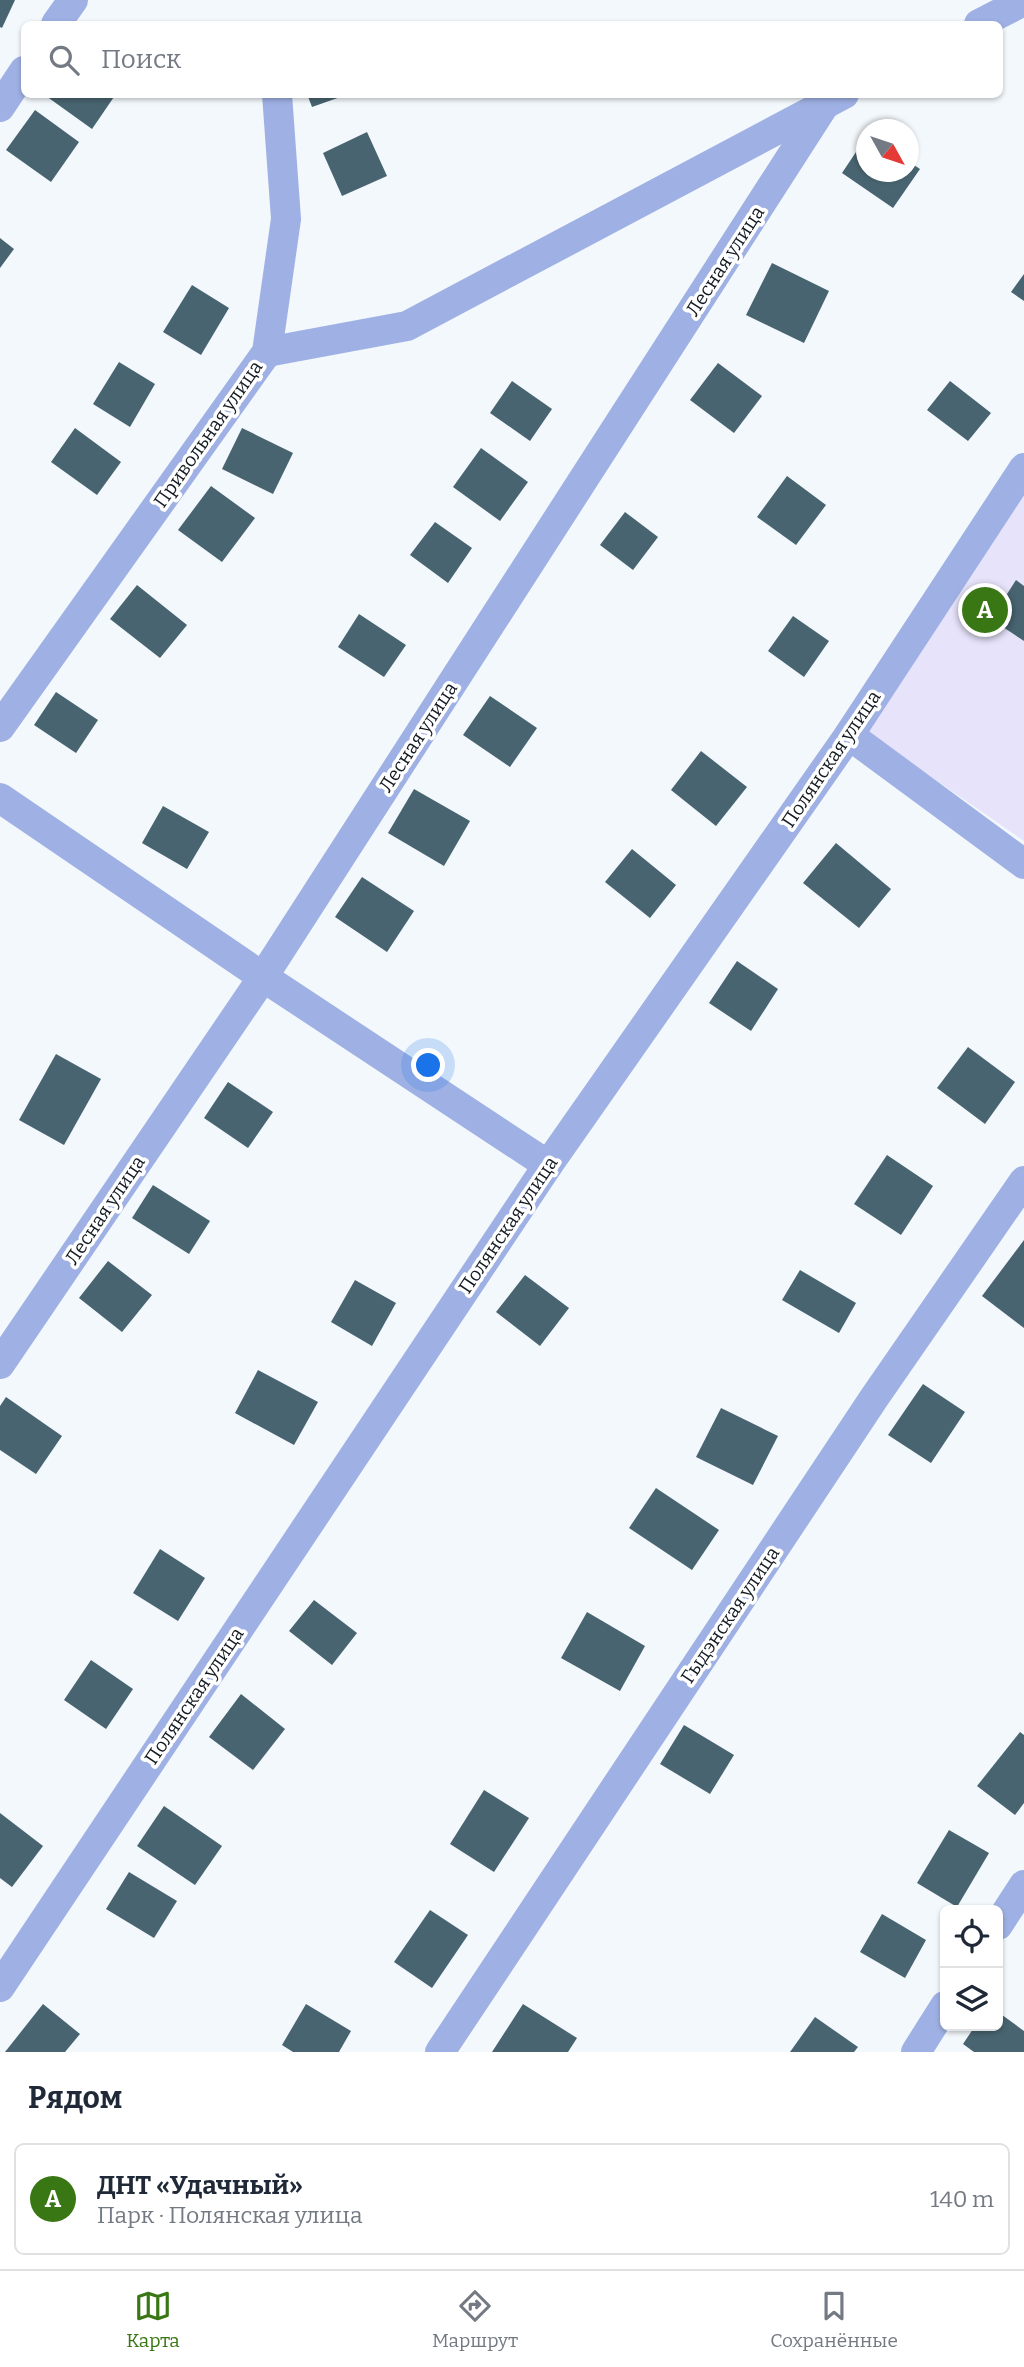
<!DOCTYPE html>
<html lang="ru">
<head>
<meta charset="utf-8">
<style>
	:root { --surface:#fff; --page:#f6f6f7; --text:#1f2937; --muted:#747a83; --line:#e0e1e3; --accent:#387713 }
	body { margin:0; font-family:Bitter,serif; background:var(--page); color:var(--text) }
	.controls { position:absolute; right:21px; bottom:21px; display:grid; overflow:hidden; border-radius:10px; box-shadow:0 2px 5px #0004 }
	.controls button { width:63px; height:63px; display:grid; place-items:center; padding:0; border:0; border-bottom:2px solid var(--line); background:var(--surface); color:var(--text); font:35px sans-serif }
	.compass { position:absolute; left:856px; top:119px; width:63px; height:63px; border-radius:50%; background:var(--surface); box-shadow:0 2px 5px #0004; rotate:130deg }
	.you { position:absolute; left:429px; top:1066px; width:24px; height:24px; margin:-18px; border:5px solid #fff; border-radius:50%; background:#1a73e8; box-shadow:0 0 0 10px #1a73e833 }
	.badge { display:grid; place-items:center; width:46px; height:46px; border-radius:50%; background:var(--accent); color:#fff; font-size:23px; font-weight:700 }
	.pin { position:absolute; translate:-50% -50%; border:4px solid #fff; box-shadow:0 2px 7px #0006 }
	.list { margin:0; padding:0; list-style:none }
	h2 { display:flex; justify-content:space-between; align-items:center; height:91px; margin:0; padding:0 28px; font-size:30px }
	h2 small { font-size:23px; font-weight:400; color:var(--muted) }
	.list li { display:grid; grid-template-columns:46px 1fr auto; gap:21px; align-items:center; box-sizing:border-box; height:112px; margin:0 14px 14px; padding:0 14px; border:2px solid var(--line); border-radius:10px }
	.list b { display:block; font-size:26px; white-space:nowrap }
	.list p { margin:0; font-size:23px; white-space:nowrap; color:var(--muted) }
	.list em { font-size:23px; font-style:normal; color:var(--muted) }
	.icon { flex:none; width:38px; height:38px; fill:none; stroke:currentColor; stroke-width:2; stroke-linecap:round; stroke-linejoin:round }
	.map { position:relative; flex:none; width:1024px; height:2052px; overflow:hidden }
	.search { position:absolute; background:var(--surface); box-shadow:0 2px 5px #0004; left:21px; right:21px; top:21px; height:77px; display:flex; align-items:center; gap:18px; box-sizing:border-box; padding:0 24px; border-radius:10px; color:var(--muted); font-size:26px }
	.sheet { height:217px; background:var(--surface) }
	nav { display:flex; justify-content:space-around; align-items:center; box-sizing:border-box; height:98px; border-top:2px solid var(--line); background:var(--surface); font-size:19px; color:var(--muted) }
	nav a { display:grid; justify-items:center; gap:4px }
	nav .on { color:var(--accent) }
	.map>svg:first-child { display:block }
	.green { fill:#e7e3fb }
	.building { fill:#486470 }
	.lines { fill:none; stroke-linecap:round; stroke-linejoin:round }
	.minor { stroke:#9fb1e4; stroke-width:30 }
	.labels { text-anchor:middle; dominant-baseline:central; stroke-width:7; stroke-linejoin:round; paint-order:stroke }
	.street-label { font-size:19px; fill:#121a21; stroke:#fff }
</style>
</head>
<body>
<div class="map">
<svg width="1024" height="2052" viewBox="0 0 1024 2052">
	<rect width="100%" height="100%" fill="#f3f8fc"/>
	<polygon class="green" points="1024,488 1024,841 866,732"/>
	<g class="building">
		<polygon points="0,0 15,0 2,28 0,27"/>
		<polygon points="47,94 116,94 92,129 46,96"/>
		<polygon points="307,94 346,94 346,95 312,107"/>
		<polygon points="35,110 79,142 51,182 6,150"/>
		<polygon points="367,132 387,176 342,196 323,153"/>
		<polygon points="866,137 866,172 908,172 908,161 920,169 893,208 842,173"/>
		<polygon points="0,238 14,249 0,268"/>
		<polygon points="772,263 829,291 804,343 746,315"/>
		<polygon points="1024,274 1024,301 1011,292"/>
		<polygon points="192,285 229,308 201,355 163,332"/>
		<polygon points="119,362 155,384 130,427 93,404"/>
		<polygon points="718,363 762,396 734,433 690,400"/>
		<polygon points="512,381 552,409 530,441 490,413"/>
		<polygon points="950,381 991,413 968,441 927,410"/>
		<polygon points="75,428 121,462 97,495 51,462"/>
		<polygon points="242,428 293,453 273,494 222,469"/>
		<polygon points="481,448 528,482 500,521 453,487"/>
		<polygon points="787,476 826,505 796,545 757,517"/>
		<polygon points="211,486 255,518 222,562 178,530"/>
		<polygon points="625,512 658,537 633,570 600,545"/>
		<polygon points="435,522 472,548 448,583 410,555"/>
		<polygon points="1016,580 1024,586 1024,641 991,619"/>
		<polygon points="137,585 187,625 160,658 110,619"/>
		<polygon points="359,614 406,645 384,677 338,647"/>
		<polygon points="793,616 829,641 804,677 768,651"/>
		<polygon points="56,692 98,720 76,753 34,725"/>
		<polygon points="490,696 537,728 510,767 463,735"/>
		<polygon points="701,751 747,787 716,826 671,790"/>
		<polygon points="414,789 470,821 444,866 388,833"/>
		<polygon points="163,806 209,832 187,869 142,843"/>
		<polygon points="836,843 891,889 859,928 803,883"/>
		<polygon points="632,849 676,885 650,918 605,882"/>
		<polygon points="362,877 414,911 387,952 335,917"/>
		<polygon points="737,961 778,989 751,1031 709,1003"/>
		<polygon points="968,1047 1015,1082 985,1124 937,1088"/>
		<polygon points="56,1054 101,1079 64,1145 19,1120"/>
		<polygon points="228,1082 273,1112 248,1148 204,1118"/>
		<polygon points="887,1155 933,1186 901,1235 854,1204"/>
		<polygon points="153,1185 210,1221 189,1254 132,1218"/>
		<polygon points="1024,1240 1024,1328 982,1296"/>
		<polygon points="108,1261 152,1295 122,1332 79,1298"/>
		<polygon points="800,1270 856,1303 839,1333 782,1300"/>
		<polygon points="525,1275 569,1308 540,1346 496,1312"/>
		<polygon points="355,1280 396,1303 372,1346 331,1322"/>
		<polygon points="258,1370 318,1402 294,1445 235,1413"/>
		<polygon points="923,1384 965,1412 931,1463 888,1435"/>
		<polygon points="6,1397 62,1436 36,1474 0,1450 0,1406"/>
		<polygon points="721,1408 778,1436 753,1485 696,1457"/>
		<polygon points="656,1488 719,1530 692,1570 629,1528"/>
		<polygon points="160,1549 205,1578 178,1621 133,1593"/>
		<polygon points="314,1600 357,1633 332,1665 289,1631"/>
		<polygon points="587,1612 645,1646 620,1691 561,1658"/>
		<polygon points="91,1660 133,1689 106,1729 64,1700"/>
		<polygon points="241,1694 285,1729 253,1770 209,1737"/>
		<polygon points="684,1725 734,1755 710,1794 660,1764"/>
		<polygon points="1020,1732 1024,1735 1024,1803 1015,1815 977,1786"/>
		<polygon points="484,1790 529,1818 494,1872 450,1844"/>
		<polygon points="164,1806 222,1846 195,1885 137,1846"/>
		<polygon points="0,1813 43,1846 12,1887 0,1878"/>
		<polygon points="949,1830 989,1853 957,1907 917,1883"/>
		<polygon points="129,1872 177,1901 154,1938 106,1909"/>
		<polygon points="430,1910 468,1935 432,1988 394,1962"/>
		<polygon points="882,1914 926,1940 905,1978 860,1952"/>
		<polygon points="43,2004 80,2034 65,2052 5,2052"/>
		<polygon points="306,2004 351,2031 339,2052 293,2052 282,2045"/>
		<polygon points="523,2004 577,2038 568,2052 492,2052"/>
		<polygon points="998,2012 1024,2031 1024,2052 974,2052 963,2044 975,2026 998,2026"/>
		<polygon points="815,2017 858,2047 854,2052 790,2052"/>
	</g>
	<g class="lines">
		<g class="minor">
			<polyline points="56,24 73,0"/>
			<polyline points="979,24 1024,1"/>
			<polyline points="0,107 24,71"/>
			<polyline points="267,352 407,326 844,94"/>
			<polyline points="0,727 267,352 286,219 277,94"/>
			<polyline points="849,735 1024,864"/>
			<polyline points="0,798 263,977 548,1165"/>
			<polyline points="0,1364 263,977 825,104"/>
			<polyline points="998,1925 1024,1885"/>
			<polyline points="0,1987 548,1165 849,735 1024,468"/>
			<polyline points="440,2052 874,1398 1024,1181"/>
			<polyline points="916,2052 945,2006"/>
		</g>
	</g>
	<g class="labels">
		<g class="street-label">
			<text transform="translate(725 261) rotate(-57)">Лесная улица</text>
			<text transform="translate(208 434) rotate(-55)">Привольная улица</text>
			<text transform="translate(418 737) rotate(-57)">Лесная улица</text>
			<text transform="translate(831 759) rotate(-56)">Полянская улица</text>
			<text transform="translate(105 1210) rotate(-56)">Лесная улица</text>
			<text transform="translate(508 1225) rotate(-56)">Полянская улица</text>
			<text transform="translate(730 1615) rotate(-56)">Гыдэнская улица</text>
			<text transform="translate(194 1696) rotate(-56)">Полянская улица</text>
		</g>
	</g>
</svg>
<div class="controls">
<button><svg class="icon" aria-label="locate" viewBox="0 0 24 24"><circle cx="12" cy="12" r="6"/><path d="M12 2v4M12 18v4M2 12h4M18 12h4"/></svg></button>
<button><svg class="icon" aria-label="layers" viewBox="0 0 24 24"><path d="M12 4l9 5-9 5-9-5zM3 14l9 5 9-5"/></svg></button>
</div>
<svg class="compass" viewBox="-18 -18 36 36"><path d="M0-13l5 13h-10z" fill="#e53935"/><path d="M0 13l5-13h-10z" fill="#747a83"/></svg>
<div class="you"></div>
<div class="pin badge" style="left:985px;top:610px">A</div>
<div class="search"><svg class="icon" aria-label="search" viewBox="0 0 24 24"><circle cx="10" cy="10" r="6"/><path d="M15 15l6 6"/></svg>Поиск</div>
</div>
<section class="sheet">
<h2>Рядом<small></small></h2>
<ul class="list">
<li><span class="badge">A</span><div><b>ДНТ «Удачный»</b><p>Парк · Полянская улица</p></div><em>140 m</em></li>
</ul>
</section>
<nav>
<a class="on"><svg class="icon" aria-label="map" viewBox="0 0 24 24"><path d="M3 6l6-2 6 2 6-2v14l-6 2-6-2-6 2zM9 4v14M15 6v14"/></svg>Карта</a>
<a><svg class="icon" aria-label="directions" viewBox="0 0 24 24"><path d="M12 3l9 9-9 9-9-9zM9 14v-3h6M13 9l2 2-2 2"/></svg>Маршрут</a>
<a><svg class="icon" aria-label="saved" viewBox="0 0 24 24"><path d="M7 4h10v16l-5-4-5 4z"/></svg>Сохранённые</a>
</nav>
</body>
</html>
